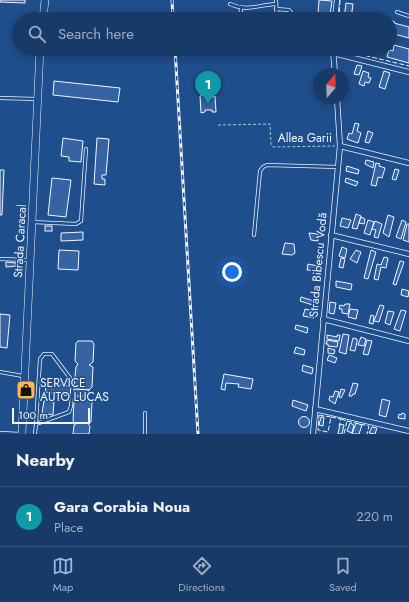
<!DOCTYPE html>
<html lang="en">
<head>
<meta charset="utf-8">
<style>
	:root { --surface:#173a69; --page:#20416f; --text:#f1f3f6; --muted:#9eadc0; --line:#36547d; --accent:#90b9f0 }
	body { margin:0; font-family:Jost,sans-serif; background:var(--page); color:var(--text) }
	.compass { position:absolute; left:313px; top:68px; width:36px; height:36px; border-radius:50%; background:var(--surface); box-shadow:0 2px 10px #0003; rotate:19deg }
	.scale { position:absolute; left:12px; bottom:10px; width:78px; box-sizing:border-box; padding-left:4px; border:2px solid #f2f6ff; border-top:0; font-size:11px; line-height:14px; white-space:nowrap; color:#f2f6ff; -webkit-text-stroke:3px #1f4e8c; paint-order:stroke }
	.you { position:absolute; left:232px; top:272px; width:14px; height:14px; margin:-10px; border:3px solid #fff; border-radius:50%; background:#1a73e8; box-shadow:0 0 0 6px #1a73e833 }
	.badge { display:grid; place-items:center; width:26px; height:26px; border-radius:50%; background:var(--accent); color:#fff; font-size:13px; font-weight:700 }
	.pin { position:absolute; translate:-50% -33px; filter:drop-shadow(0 1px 2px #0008) }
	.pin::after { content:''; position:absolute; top:21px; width:14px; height:12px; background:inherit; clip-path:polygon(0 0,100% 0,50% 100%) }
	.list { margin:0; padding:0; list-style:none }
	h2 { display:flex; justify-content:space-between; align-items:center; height:52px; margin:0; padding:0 16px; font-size:17px }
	h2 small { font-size:13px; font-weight:400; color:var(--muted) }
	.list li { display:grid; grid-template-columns:26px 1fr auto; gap:12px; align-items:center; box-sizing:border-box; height:60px; padding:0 16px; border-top:1px solid var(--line) }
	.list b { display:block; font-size:15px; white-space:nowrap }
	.list p { margin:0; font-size:13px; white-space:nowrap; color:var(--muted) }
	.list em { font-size:13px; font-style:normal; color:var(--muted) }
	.icon { flex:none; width:22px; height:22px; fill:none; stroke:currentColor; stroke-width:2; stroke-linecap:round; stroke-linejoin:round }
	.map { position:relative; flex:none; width:409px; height:434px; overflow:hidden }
	.search { position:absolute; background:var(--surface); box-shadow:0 2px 10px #0003; left:12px; right:12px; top:12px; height:44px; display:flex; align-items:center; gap:10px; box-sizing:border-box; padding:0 14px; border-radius:22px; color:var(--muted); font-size:15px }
	.sheet { height:112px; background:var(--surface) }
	nav { display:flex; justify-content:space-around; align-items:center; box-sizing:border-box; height:56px; border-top:1px solid var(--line); background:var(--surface); font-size:11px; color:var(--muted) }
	nav a { display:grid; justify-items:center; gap:2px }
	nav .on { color:var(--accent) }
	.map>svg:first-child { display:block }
	.building { fill:#3563a3; stroke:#f2f6ff }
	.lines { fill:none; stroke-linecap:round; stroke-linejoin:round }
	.service-casing { stroke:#f2f6ff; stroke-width:4 }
	.minor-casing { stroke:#f2f6ff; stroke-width:6 }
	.primary-casing { stroke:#f2f6ff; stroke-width:8 }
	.path { stroke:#b3c4dc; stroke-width:1; stroke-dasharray:3 2; stroke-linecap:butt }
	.service { stroke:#1f4e8c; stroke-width:2.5 }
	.minor { stroke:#1f4e8c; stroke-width:4.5 }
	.primary { stroke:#1f4e8c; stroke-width:7 }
	.rail-casing { stroke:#f2f6ff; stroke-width:3 }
	.rail { stroke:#1f4e8c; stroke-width:1.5; stroke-dasharray:4.5; stroke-linecap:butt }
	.fence { stroke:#f2f6ff; stroke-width:1; stroke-dasharray:5 2; stroke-linecap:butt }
	.labels { text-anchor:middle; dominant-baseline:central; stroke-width:3; stroke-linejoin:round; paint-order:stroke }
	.street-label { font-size:12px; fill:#f2f6ff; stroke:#1f4e8c }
	.poi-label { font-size:12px; fill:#f2f6ff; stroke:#1f4e8c; text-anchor:start }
</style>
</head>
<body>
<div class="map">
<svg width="409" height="434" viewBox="0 0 409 434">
	<rect width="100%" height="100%" fill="#1f4e8c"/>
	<g class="building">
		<polygon points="0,0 25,0 25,3 0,2"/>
		<polygon points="319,0 332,1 330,15 318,14"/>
		<polygon points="346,3 353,4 351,19 344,19"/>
		<polygon points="390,20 395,22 394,23 409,27 409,38 390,33"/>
		<polygon points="394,45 409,49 409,63 387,57 389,50 393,51"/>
		<polygon points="90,49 121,49 120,53"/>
		<polygon points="357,65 362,66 359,75 354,74"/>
		<polygon points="363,71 369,73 368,77 371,78 369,83 365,82 364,86 359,84"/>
		<polygon points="384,71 390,73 385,89 379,87"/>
		<polygon points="54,81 120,88 118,102 53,95"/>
		<polygon points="206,93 209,93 210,98 215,96 216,112 212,112 212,110 205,110 205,112 201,113 200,96 204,95 205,98 206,98"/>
		<polygon points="355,123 359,124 357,131 361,133 358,143 347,139 349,133 352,134"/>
		<polygon points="368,131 373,133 369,143 365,142"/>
		<polygon points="63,138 83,141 81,162 69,161 69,157 61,156"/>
		<polygon points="97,138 109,139 106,175 102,175 102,179 105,179 105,185 94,184"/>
		<polygon points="366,160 374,162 373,168 365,164"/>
		<polygon points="376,163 380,164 379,166 385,168 382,178 378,177 376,186 371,185"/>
		<polygon points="347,166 359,170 358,174 346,171"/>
		<polygon points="395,169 399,170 396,180 392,179"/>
		<polygon points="0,170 4,170 2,215 0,215"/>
		<polygon points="52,178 71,180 66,217 48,215"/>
		<polygon points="346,178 358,182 356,186 345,182"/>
		<polygon points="356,214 361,216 357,229 352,228"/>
		<polygon points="388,215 394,217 389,237 383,233"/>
		<polygon points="361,217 365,219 364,224 359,223"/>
		<polygon points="342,218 351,220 348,228 340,226"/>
		<polygon points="368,220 374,222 370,235 364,233"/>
		<polygon points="402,220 406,222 401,239 396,237"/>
		<polygon points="375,221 382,224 378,238 374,237 376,230 372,229"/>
		<polygon points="407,224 409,224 409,242 403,240"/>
		<rect x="45" y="226" width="7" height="5"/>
		<polygon points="83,232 83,240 61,241 61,233"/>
		<polygon points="309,233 318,234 318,241 311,240"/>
		<polygon points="285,243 294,244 295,253 292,255 282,254"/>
		<polygon points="342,247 347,249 345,258 339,256"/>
		<polygon points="59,250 79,251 78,270 58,269"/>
		<polygon points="356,250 361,252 357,263 350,259"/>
		<polygon points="371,250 376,252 368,279 364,278"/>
		<polygon points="384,257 388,258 386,268 381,267 378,280 374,279 377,264 381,265"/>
		<polygon points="341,258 345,259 343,268 339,267"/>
		<polygon points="400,261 404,262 396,285 393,284"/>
		<polygon points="6,262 16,263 16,266 6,267"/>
		<polygon points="308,264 318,266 318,271 307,270"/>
		<polygon points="336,281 352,284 351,290 336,287"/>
		<polygon points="402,289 409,291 408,297 401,295"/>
		<polygon points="301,297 317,302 316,306 300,301"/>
		<polygon points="330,302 336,303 334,314 329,313"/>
		<polygon points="345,304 350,304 348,314 342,313 342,309 339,309 340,305 344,306"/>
		<polygon points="380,305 384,306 379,322 374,321"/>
		<polygon points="305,309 315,311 314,318 303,316"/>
		<polygon points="350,309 358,310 356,319 348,317"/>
		<polygon points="401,310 406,311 400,331 394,329"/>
		<polygon points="388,311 394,312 390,325 385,323"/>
		<polygon points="0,314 10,315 7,348 0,347"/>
		<polygon points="371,315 374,316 373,324 369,323"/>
		<polygon points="296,325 308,328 307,333 295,329"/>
		<polygon points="343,334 349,335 346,354 339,352"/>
		<polygon points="327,335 337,337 337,335 340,335 339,341 327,339"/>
		<polygon points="361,337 366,339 364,346 358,345"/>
		<polygon points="353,338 357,339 357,342 355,351 350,350"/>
		<polygon points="327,340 338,342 337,347 328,346 328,344 326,344"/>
		<polygon points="367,340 372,341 368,355 363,354"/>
		<polygon points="78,341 92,341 94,344 93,362 89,365 93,367 92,387 89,390 77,389 74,386 76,367 78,364 75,361 76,343"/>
		<polygon points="296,347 305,350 304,355 294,353"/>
		<polygon points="328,348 335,350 334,354 328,353"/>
		<polygon points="329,355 337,358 335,363 327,360"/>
		<polygon points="303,365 313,368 312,374 302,371"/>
		<polygon points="224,374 253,379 251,389 238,387 239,384 226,383 225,390 221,389"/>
		<polygon points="353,383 358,384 355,394 353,394 352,396 349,396"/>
		<polygon points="46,384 71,386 70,396 45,392"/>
		<polygon points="74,389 89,390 88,397 74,396"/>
		<polygon points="341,389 345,390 341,398 339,397"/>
		<polygon points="335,391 339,392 335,404 329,400 330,396 333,397"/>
		<polygon points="77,396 88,397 88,399 92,402 91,422 88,424 90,426 89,434 73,434 74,425 76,424 73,421 74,400"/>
		<polygon points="382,399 390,401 386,417 379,415"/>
		<polygon points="293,400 308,405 306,411 292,406"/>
		<polygon points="44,401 54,402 53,415 42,413"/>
		<polygon points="402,413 405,414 405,419 398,418 399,414 401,415"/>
		<circle cx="304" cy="422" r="5.5"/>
		<polygon points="321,417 324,417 323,426 319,425"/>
		<polygon points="350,423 354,425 352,433 347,431"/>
		<polygon points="356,423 362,425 359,434 352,434"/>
		<polygon points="340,424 344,425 342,434 338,434"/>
		<polygon points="372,427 377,428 375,434 369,433"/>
	</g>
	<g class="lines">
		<defs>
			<g id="service">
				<polyline points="276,0 277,19"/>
				<path d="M230,4C248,12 257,5 276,4"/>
				<polyline points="276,9 289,10 296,19"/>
				<polyline points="397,12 409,16"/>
				<polyline points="240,19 241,9"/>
				<polyline points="327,49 333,53"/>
				<polyline points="0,98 37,99"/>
				<polyline points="32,222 76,224 81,221 86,149"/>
				<polyline points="254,235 260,171 263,167 267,165 338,167"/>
				<polyline points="0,259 29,260"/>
				<polyline points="0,372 23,376"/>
				<polyline points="145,413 145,434"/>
				<polyline points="0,433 22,434"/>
				<polyline points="35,434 36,424 40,359 44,354 52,354 73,382 71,406 69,412 36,424"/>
			</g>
			<g id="minor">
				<polyline points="335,19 337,0"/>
				<polyline points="333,49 335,74"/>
				<polyline points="333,53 409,72"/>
				<polyline points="340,146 409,163"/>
				<polyline points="331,235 409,254"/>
				<polyline points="323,319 409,341"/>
				<polyline points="315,409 409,431"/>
				<polyline points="313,434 340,146 337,98"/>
			</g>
			<g id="primary">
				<polyline points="43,19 45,0"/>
				<polyline points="22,434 40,49"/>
			</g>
		</defs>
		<use href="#service" class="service-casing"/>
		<use href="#minor" class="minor-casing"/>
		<use href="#primary" class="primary-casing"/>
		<polyline class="path" points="218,125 270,124 271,144 273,147 335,146"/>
		<use href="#service" class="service"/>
		<use href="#minor" class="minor"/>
		<use href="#primary" class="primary"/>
		<defs>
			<g id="rail">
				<polyline points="172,0 173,19"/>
				<polyline points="175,49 198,434"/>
			</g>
		</defs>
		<use href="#rail" class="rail-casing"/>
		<use href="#rail" class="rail"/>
		<g class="fence">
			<polyline points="339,19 340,0"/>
			<polyline points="338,49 409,66"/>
			<polygon points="319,415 331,417 328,432 318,430"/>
			<polyline points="331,417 341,419 339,426"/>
			<polyline points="341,419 347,421 344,434"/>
			<polyline points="347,421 369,426 367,434"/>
		</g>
	</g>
	<defs>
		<symbol id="shop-square" viewBox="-11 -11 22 22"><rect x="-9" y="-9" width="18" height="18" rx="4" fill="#ffb74d" stroke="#1f4e8c"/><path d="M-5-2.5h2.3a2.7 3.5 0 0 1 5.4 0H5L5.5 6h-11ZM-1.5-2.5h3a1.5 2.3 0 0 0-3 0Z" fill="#111"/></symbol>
	</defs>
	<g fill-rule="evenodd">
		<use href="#shop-square" x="15" y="379" width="22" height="22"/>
	</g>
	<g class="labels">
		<g class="street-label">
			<text x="305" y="138">Allea Garii</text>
			<text transform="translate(20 241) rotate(-87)">Strada Caracal</text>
			<text transform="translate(318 265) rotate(-85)">Strada Bibescu Vodă</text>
		</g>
		<g class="poi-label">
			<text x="40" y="383">SERVICE<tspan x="40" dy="14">AUTO LUCAS</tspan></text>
		</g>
	</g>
</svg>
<svg class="compass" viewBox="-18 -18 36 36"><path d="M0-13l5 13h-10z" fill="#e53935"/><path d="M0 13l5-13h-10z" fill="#9eadc0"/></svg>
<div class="scale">100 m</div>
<div class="you"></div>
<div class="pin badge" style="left:208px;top:104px;background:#0f9aa8">1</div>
<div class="search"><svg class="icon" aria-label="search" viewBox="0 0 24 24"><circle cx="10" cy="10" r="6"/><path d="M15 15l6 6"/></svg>Search here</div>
</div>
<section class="sheet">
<h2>Nearby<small></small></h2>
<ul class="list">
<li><span class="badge" style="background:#0f9aa8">1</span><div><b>Gara Corabia Noua</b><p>Place</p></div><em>220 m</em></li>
</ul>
</section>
<nav>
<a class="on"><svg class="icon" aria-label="map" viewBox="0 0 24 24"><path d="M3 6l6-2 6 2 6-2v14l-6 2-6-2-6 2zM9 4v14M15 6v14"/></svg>Map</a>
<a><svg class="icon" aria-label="directions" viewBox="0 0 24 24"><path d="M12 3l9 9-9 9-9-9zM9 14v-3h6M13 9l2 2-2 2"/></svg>Directions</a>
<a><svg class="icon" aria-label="saved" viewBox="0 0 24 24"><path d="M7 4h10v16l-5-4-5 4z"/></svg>Saved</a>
</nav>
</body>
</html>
